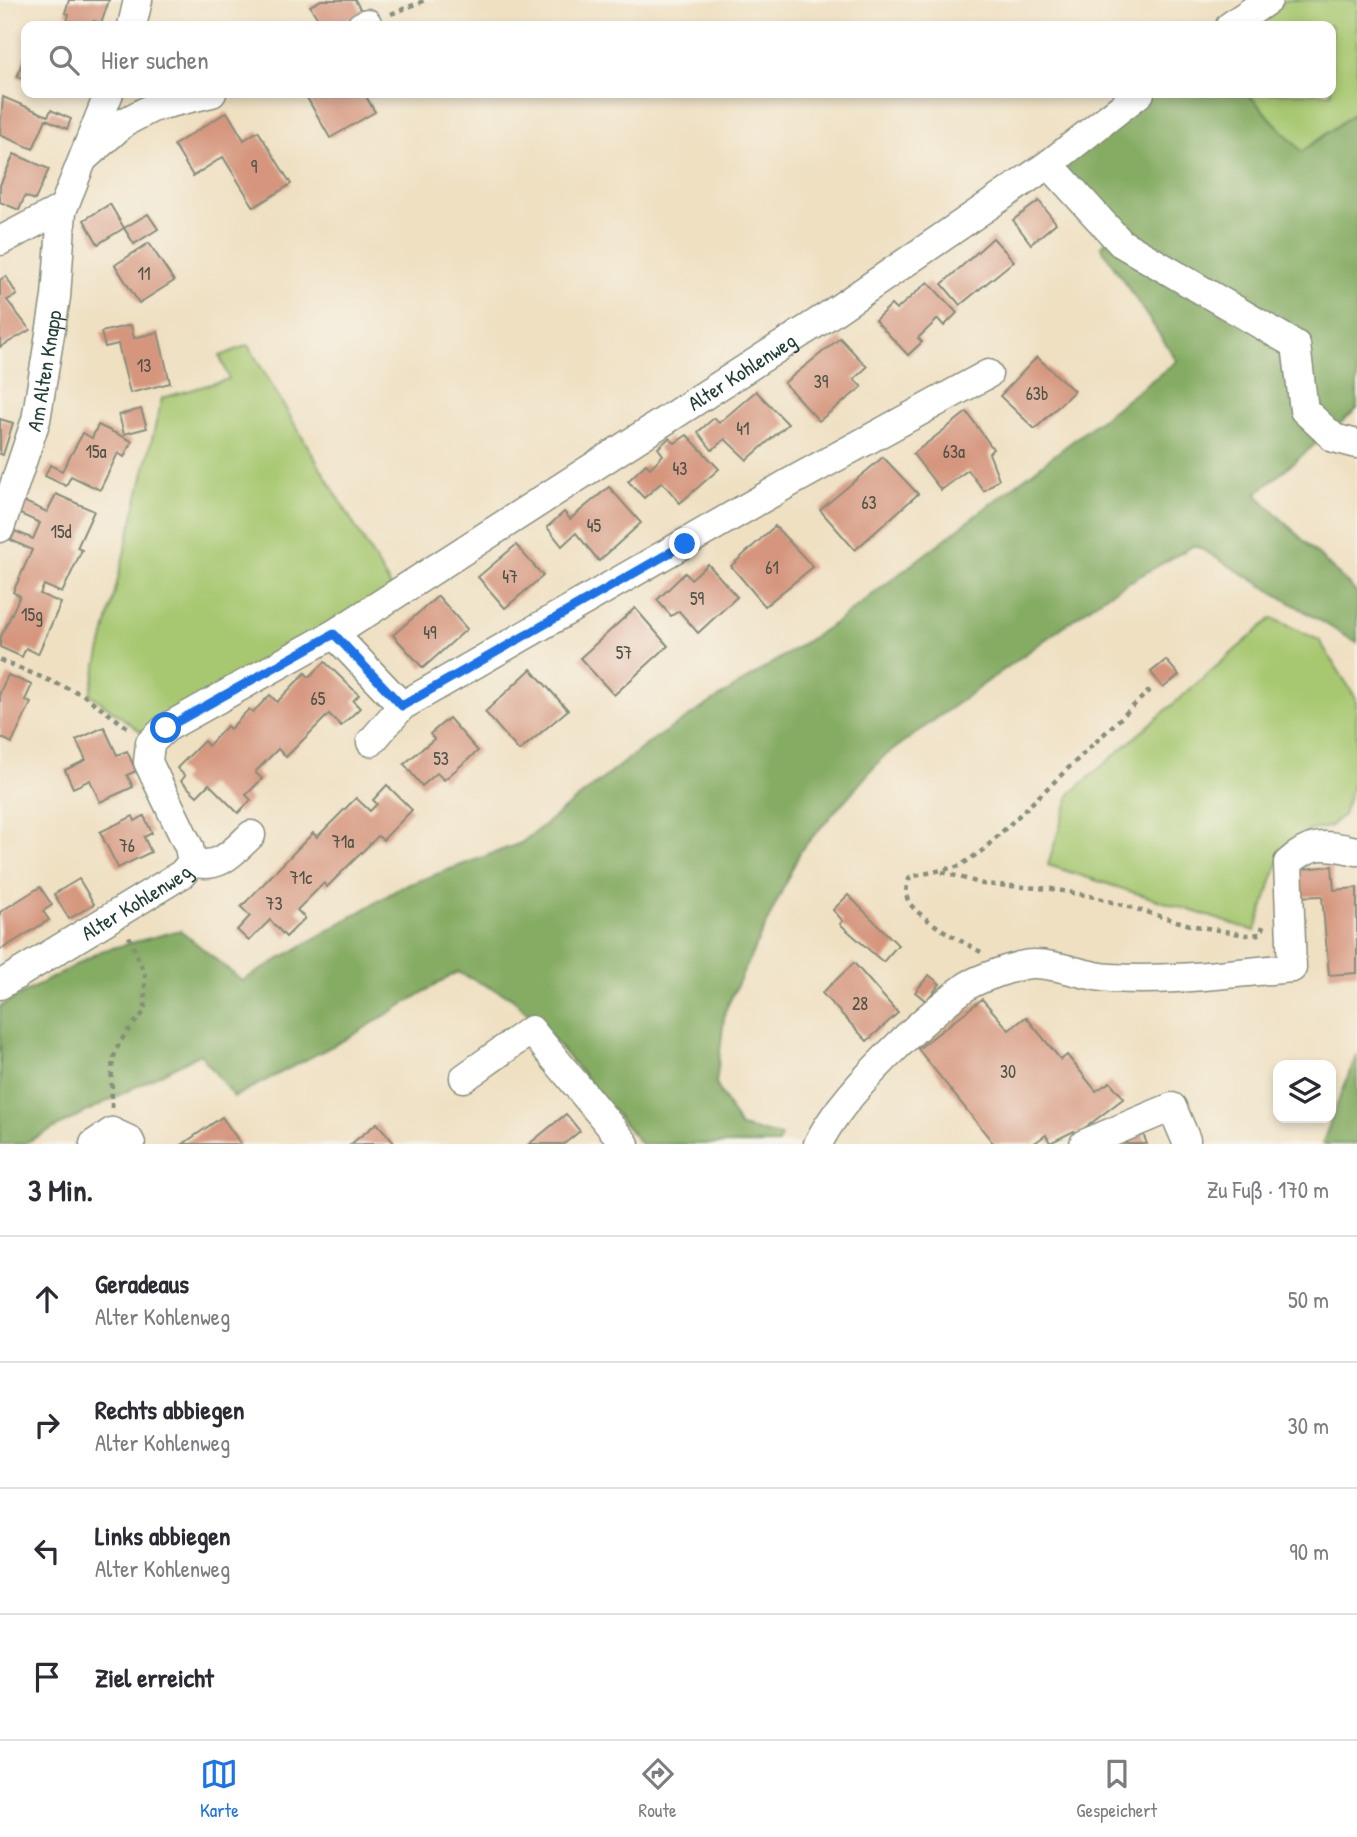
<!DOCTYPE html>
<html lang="de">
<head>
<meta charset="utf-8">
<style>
	:root { --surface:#fff; --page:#f7f7f7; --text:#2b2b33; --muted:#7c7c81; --line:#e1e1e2; --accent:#1a73e8 }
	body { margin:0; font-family:"Patrick Hand",sans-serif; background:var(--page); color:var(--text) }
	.controls { position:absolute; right:21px; bottom:21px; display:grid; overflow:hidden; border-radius:14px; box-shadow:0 4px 10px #0003 }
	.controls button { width:63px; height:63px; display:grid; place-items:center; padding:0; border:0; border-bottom:2px solid var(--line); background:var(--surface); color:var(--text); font:35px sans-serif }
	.stop { position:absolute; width:21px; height:21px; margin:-16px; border:5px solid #1a73e8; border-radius:50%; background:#fff }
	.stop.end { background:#1a73e8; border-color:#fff; box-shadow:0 2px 7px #0008 }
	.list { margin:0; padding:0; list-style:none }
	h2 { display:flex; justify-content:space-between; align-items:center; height:91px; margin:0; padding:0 28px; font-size:30px }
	h2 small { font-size:23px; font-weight:400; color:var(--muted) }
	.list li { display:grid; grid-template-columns:46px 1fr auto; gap:21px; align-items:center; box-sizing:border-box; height:126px; padding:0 28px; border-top:2px solid var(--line) }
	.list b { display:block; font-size:26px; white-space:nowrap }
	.list p { margin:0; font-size:23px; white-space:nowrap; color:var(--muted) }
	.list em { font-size:23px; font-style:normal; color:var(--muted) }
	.icon { flex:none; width:38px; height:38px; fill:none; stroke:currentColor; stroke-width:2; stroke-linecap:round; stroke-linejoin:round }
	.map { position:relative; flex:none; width:1357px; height:1144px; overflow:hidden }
	.search { position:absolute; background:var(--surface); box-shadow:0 4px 10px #0003; left:21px; right:21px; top:21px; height:77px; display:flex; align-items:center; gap:18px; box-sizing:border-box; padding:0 24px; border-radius:14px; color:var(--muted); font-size:26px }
	.sheet { height:595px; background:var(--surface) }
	nav { display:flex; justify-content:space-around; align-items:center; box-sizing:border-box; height:98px; border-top:2px solid var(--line); background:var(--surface); font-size:19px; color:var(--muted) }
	nav a { display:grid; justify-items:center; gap:4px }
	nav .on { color:var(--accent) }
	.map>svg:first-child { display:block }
	.green { fill:#a7c871; stroke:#638252; stroke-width:2 }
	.forest { fill:#85ac63; stroke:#52744c; stroke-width:2 }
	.building { fill:#d6967e }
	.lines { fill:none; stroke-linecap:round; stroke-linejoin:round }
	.minor-casing { stroke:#878e7b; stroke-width:31 }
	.path { stroke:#878e7b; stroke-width:4.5; stroke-dasharray:5 5; stroke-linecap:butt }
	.minor { stroke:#fff; stroke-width:28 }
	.route { stroke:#1a73e8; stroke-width:9 }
	.labels { text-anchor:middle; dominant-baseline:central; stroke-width:5; stroke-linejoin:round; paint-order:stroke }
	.number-label { font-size:18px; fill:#4d5346 }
	.street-label { font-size:21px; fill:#1f3d34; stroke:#f7f3e8 }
</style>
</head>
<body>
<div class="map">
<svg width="1357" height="1144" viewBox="0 0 1357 1144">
	<rect width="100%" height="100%" fill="#f7f3e8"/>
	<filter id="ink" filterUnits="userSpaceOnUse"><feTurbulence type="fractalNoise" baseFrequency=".0143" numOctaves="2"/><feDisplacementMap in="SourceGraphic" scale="14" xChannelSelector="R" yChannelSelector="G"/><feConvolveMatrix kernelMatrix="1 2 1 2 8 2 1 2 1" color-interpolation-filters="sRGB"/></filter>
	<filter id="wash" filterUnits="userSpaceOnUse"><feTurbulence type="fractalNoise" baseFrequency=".00686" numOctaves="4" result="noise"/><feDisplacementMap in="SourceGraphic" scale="28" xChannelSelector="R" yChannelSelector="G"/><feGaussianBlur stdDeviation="1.57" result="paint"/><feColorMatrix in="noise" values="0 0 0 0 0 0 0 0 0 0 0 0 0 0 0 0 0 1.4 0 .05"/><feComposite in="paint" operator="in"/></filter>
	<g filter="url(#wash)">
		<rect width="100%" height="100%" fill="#efe0c2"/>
		<g class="green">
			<polygon points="1286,0 1357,0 1357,111 1302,152 1247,93 1331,93 1331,26 1248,26"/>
			<polygon points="248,345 394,592 147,736 90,694 162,398 229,379 220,356"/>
			<polygon points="1272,618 1319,640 1356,698 1357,771 1343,815 1329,827 1311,830 1290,841 1278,863 1255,931 1048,865 1070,794"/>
		</g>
		<g class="forest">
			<polygon points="1154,93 1247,93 1302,152 1357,111 1357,409 1256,494 1357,593 1357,643 1195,545 1108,594 882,758 801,850 725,1011 716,1084 740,1127 781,1136 778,1144 641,1144 552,1038 511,997 457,972 348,1038 234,1097 200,1054 23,1144 0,1144 0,1006 101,951 180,930 242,981 402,887 521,843 651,741 838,621 1177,361 1101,247 1108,240 1054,165"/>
			<polygon points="1357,1053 1357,1144 1322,1144"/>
		</g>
		<g id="blocks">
			<g class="building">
				<polygon points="69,0 109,0 101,24 94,21 93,26 66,26 69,14 65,13"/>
				<polygon points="321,0 355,0 362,12 338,26 322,26 310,6"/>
				<polygon points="26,52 26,80 17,77"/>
				<polygon points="311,93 364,93 375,112 330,138 306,96"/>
				<polygon points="3,97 48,116 51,110 71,119 67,129 46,119 33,149 0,135"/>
				<polygon points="227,112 244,140 258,131 291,184 254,207 223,157 193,176 174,145"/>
				<polygon points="14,154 49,169 35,200 25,196 19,210 0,202 0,185"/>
				<polygon points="1039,201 1056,223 1031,244 1013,220"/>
				<polygon points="110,204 124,228 98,244 84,220"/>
				<polygon points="148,214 158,229 134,244 124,228"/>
				<polygon points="993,238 1014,261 960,305 942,284"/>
				<polygon points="149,243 174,281 139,303 115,265"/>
				<polygon points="6,276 17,295 7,300 30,330 0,347 0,280"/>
				<polygon points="928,282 957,313 944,326 938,319 918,338 922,342 908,355 875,320 891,305 896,310"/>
				<polygon points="131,325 134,338 158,332 170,383 130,393 118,344 105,347 101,332"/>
				<polygon points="840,338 867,367 854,379 862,387 819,421 784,383"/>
				<polygon points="1037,357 1074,391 1035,429 1000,396"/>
				<polygon points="756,391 788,424 747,460 725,439 712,450 698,432 714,418 719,423"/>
				<polygon points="141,409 147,428 124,434 119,415"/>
				<polygon points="967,412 993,449 989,453 999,479 984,491 968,470 941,490 913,454"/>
				<polygon points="0,419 13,423 3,455 0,454"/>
				<polygon points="98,425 132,441 124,457 118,453 100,490 71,476 66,486 45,476 50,465 62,471 83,433 92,438"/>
				<polygon points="687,435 719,469 680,503 662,482 644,498 628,481 646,464 650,468 663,455 658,448 669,438 675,443"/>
				<polygon points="883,457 918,494 855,550 820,510"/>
				<polygon points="609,487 641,523 599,561 576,533 562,546 547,527 564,512 570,519"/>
				<polygon points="56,494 94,511 77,548 82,550 62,593 44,585 40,594 61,603 38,654 26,648 22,657 0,647 0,639 20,596 13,592 32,550 11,540 15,531 33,539 40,523 18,513 23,501 47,512"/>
				<polygon points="775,526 813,567 765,606 731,566"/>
				<polygon points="516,545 543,576 505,608 478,577"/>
				<polygon points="708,564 737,597 698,633 679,611 671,616 657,600 685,573 691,579"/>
				<polygon points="438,596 467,629 423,668 393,635"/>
				<polygon points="635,608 668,646 614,695 580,658"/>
				<polygon points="1166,660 1179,675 1163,688 1151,672"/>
				<polygon points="325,662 359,695 353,701 360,708 341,726 329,714 286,757 278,749 255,772 262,779 246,795 251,800 238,813 209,784 197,796 181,781 185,776 177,768 204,741 208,746 227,726 230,729 249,709 253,712 270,695 277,702 305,673 309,677"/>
				<polygon points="531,669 568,710 519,751 485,712"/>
				<polygon points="8,675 32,685 25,700 31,703 12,743 0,737 0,692"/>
				<polygon points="449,718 478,751 444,780 437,773 422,786 404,764 434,739 430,734"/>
				<polygon points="104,727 117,755 127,751 136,771 127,775 133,787 100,802 90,780 73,788 65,770 86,760 76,740"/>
				<polygon points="387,785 412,810 383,840 378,836 327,887 324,883 297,910 305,918 286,937 270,920 249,941 237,930 250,916 241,907 313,833 317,837 356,798 370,811 377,804 373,800"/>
				<polygon points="133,816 135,821 144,816 152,833 144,837 151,852 118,868 100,832"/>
				<polygon points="1332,866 1334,890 1357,888 1357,973 1329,975 1322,896 1296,897 1294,870"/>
				<polygon points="79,879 94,904 69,919 54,894"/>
				<polygon points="40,887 52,905 43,911 49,920 0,950 0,912"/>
				<polygon points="848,895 898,945 883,962 840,924 843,921 833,910"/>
				<polygon points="854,963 898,1013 867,1041 822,993"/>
				<polygon points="929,975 940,984 926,1001 915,992"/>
				<polygon points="982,999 1009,1030 1026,1017 1061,1060 1067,1055 1096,1091 1110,1082 1124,1098 1077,1134 1074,1131 1050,1143 1046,1135 1033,1144 994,1144 918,1049"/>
				<polygon points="566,1114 580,1131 564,1144 529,1144"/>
				<polygon points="222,1117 241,1144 183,1144"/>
				<polygon points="377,1123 395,1144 351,1144"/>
				<polygon points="1140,1126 1147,1144 1095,1144"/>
			</g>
		</g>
	</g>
	<g filter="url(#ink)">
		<use href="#blocks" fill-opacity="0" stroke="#878e7b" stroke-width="2"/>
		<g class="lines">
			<defs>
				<g id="minor">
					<polyline points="132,26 138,0"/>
					<polyline points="361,26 367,23"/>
					<polyline points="1230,26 1268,0"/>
					<polyline points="84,158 125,122 154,107 212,93"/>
					<polyline points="1049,164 1121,243 1296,345 1304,410 1334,438 1357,444"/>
					<polyline points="0,241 63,208"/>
					<path id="s1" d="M0,528L36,420L56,297L62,211L109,93"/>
					<polyline points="334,634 402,706"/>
					<polyline points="371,742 402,706 789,483 988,374"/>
					<path d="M192,862C219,870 232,853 251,835"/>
					<path id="s2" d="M0,985L182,874L192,862L189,847L148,762L150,743L166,728L334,634L829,315L1049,164L1140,93"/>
					<polyline points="464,1078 531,1030 625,1144"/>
					<polyline points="94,1144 112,1132 129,1140 131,1144"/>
					<path d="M818,1144C840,1096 923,1018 967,986C978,979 1019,964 1032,964C1058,963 1085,977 1111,978C1171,982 1232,973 1292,968L1288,863C1313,840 1326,845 1357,851"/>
					<polyline points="1084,1144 1172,1107 1186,1140"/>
				</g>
			</defs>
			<use href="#minor" class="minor-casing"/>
			<g class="path">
				<polyline points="391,14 426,0"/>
				<polyline points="0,660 82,694 131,730"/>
				<polyline points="942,872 983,884 1052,889 1095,897 1190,925 1246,935 1260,934 1263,926"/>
				<path d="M981,952C961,941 925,922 910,904C904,895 906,886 910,877L960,866L983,850L1152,688"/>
				<path d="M112,1108C111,1055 109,1051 145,1011V975L129,936"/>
			</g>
			<use href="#minor" class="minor"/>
		</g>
	</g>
	<g class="lines" filter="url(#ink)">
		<polyline class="route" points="166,728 334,634 402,706 685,544"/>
	</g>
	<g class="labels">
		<g class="number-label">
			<text x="254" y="166">9</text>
			<text x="144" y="273">11</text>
			<text x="144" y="365">13</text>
			<text x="821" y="381">39</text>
			<text x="1037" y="393">63b</text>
			<text x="743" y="428">41</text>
			<text x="96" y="451">15a</text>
			<text x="954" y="451">63a</text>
			<text x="680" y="468">43</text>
			<text x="869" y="502">63</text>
			<text x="594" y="525">45</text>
			<text x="61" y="531">15d</text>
			<text x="772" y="567">61</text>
			<text x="510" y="576">47</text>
			<text x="697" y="598">59</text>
			<text x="32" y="614">15g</text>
			<text x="430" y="632">49</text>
			<text x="624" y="652">57</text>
			<text x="318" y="698">65</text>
			<text x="441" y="758">53</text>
			<text x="343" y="841">71a</text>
			<text x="127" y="845">76</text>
			<text x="301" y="877">71c</text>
			<text x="274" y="903">73</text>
			<text x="860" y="1003">28</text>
			<text x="1008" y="1071">30</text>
		</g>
		<g class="street-label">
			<text stroke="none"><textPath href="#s1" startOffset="164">Am Alten Knapp</textPath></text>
			<text stroke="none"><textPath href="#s2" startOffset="1057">Alter Kohlenweg</textPath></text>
			<text stroke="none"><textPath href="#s2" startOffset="159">Alter Kohlenweg</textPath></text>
		</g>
	</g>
</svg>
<div class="controls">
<button><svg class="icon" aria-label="layers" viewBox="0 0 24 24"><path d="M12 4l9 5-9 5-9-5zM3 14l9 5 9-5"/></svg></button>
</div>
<div class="stop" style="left:166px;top:728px"></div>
<div class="stop end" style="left:685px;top:544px"></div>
<div class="search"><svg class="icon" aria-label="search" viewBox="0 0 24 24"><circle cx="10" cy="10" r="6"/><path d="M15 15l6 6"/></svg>Hier suchen</div>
</div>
<section class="sheet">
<h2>3 Min.<small>Zu Fuß · 170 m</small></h2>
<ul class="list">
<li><svg class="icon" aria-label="ahead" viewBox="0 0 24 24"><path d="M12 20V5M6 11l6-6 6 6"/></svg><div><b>Geradeaus</b><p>Alter Kohlenweg</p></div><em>50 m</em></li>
<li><svg class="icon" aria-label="right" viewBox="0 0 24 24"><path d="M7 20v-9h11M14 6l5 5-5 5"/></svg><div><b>Rechts abbiegen</b><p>Alter Kohlenweg</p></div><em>30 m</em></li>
<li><svg class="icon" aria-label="left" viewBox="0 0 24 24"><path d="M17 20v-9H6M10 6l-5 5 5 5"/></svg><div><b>Links abbiegen</b><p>Alter Kohlenweg</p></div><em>90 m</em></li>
<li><svg class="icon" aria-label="arrive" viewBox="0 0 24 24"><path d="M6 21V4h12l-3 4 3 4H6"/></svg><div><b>Ziel erreicht</b></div></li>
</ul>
</section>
<nav>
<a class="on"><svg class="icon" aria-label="map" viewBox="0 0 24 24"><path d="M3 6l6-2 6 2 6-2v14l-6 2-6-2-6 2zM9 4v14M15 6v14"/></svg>Karte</a>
<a><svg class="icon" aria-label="directions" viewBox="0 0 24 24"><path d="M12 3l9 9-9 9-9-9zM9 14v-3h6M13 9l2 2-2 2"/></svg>Route</a>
<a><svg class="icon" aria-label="saved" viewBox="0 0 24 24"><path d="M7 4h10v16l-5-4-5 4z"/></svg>Gespeichert</a>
</nav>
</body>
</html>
